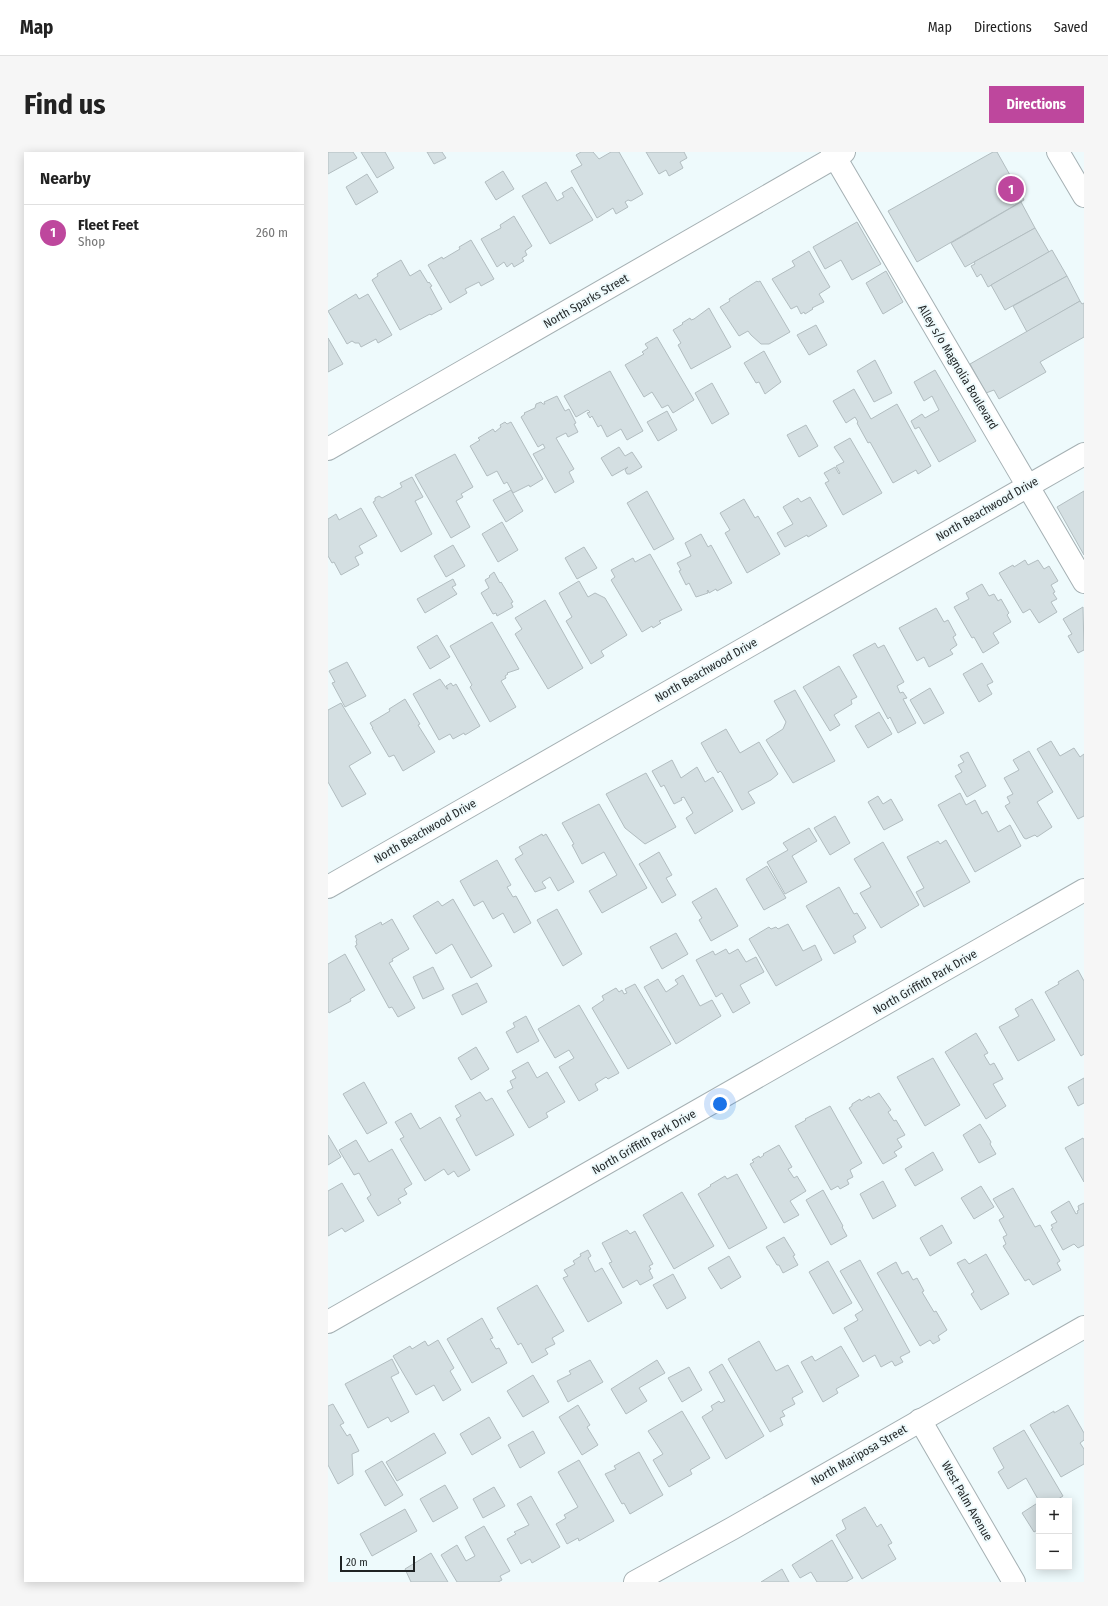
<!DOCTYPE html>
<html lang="en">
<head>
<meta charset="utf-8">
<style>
	:root { --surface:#fff; --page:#f6f6f6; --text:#222; --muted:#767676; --line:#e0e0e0; --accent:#be479d }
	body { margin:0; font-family:"Fira Sans Condensed",sans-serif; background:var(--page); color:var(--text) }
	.controls { position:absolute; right:12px; bottom:12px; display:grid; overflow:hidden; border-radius:0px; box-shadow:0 2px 10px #0003 }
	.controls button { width:36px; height:36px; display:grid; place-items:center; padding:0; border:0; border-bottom:1px solid var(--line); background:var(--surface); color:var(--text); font:20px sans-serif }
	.scale { position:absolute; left:12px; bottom:10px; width:75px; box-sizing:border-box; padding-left:4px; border:2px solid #1f2324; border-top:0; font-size:11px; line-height:14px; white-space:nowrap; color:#1f2324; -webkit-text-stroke:3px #eefafc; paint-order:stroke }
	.you { position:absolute; left:392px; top:952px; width:14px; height:14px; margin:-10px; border:3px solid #fff; border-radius:50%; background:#1a73e8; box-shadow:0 0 0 6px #1a73e833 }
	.badge { display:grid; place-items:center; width:26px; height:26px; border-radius:50%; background:var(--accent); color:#fff; font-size:13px; font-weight:700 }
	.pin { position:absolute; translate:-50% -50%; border:2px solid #fff; box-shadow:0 1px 4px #0006 }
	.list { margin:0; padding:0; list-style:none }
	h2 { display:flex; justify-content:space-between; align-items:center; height:52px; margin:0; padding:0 16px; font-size:17px }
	h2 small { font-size:13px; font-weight:400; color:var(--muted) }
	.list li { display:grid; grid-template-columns:26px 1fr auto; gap:12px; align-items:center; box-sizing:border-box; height:56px; padding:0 16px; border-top:1px solid var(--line) }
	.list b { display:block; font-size:15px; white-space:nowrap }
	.list p { margin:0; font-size:13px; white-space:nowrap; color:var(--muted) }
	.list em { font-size:13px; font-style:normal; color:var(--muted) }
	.map { position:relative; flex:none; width:756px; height:1430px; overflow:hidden; border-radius:0px }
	header { display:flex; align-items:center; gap:24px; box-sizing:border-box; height:56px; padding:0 20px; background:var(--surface); border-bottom:1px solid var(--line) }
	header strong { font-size:19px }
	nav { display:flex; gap:22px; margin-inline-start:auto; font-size:14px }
	.intro { display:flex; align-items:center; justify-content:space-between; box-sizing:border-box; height:96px; padding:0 24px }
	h1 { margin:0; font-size:28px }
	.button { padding:10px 18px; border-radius:0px; background:var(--accent); color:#fff; font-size:14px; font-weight:700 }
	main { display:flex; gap:24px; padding:0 24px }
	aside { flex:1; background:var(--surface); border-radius:0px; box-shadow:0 2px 10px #0003 }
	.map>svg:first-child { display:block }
	.building { fill:#d4dfe2; stroke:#b2bdc0 }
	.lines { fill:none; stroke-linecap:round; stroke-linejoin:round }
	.minor-casing { stroke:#a5b0b3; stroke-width:24 }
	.major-casing { stroke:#a5b0b3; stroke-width:24 }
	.minor { stroke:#fff; stroke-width:22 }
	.major { stroke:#fff; stroke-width:22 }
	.labels { text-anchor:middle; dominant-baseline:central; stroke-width:4; stroke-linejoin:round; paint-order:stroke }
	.street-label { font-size:12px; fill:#1f2324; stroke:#eefafc }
</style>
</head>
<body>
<header>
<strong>Map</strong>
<nav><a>Map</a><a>Directions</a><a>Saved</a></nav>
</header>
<div class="intro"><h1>Find us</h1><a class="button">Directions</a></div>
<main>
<aside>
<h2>Nearby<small></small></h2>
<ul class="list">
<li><span class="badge">1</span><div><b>Fleet Feet</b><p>Shop</p></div><em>260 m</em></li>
</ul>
</aside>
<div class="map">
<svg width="756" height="1430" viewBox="0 0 756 1430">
	<rect width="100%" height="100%" fill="#eefafc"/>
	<g class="building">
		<polygon points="0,0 25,0 29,6 0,22"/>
		<polygon points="33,0 57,0 66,16 49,26"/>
		<polygon points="99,0 114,0 118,6 106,12"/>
		<polygon points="253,0 265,0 271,7 283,0 291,0 315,42 303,49 300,48 297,50 300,55 288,62 285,56 269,66 243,19 254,13 248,3"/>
		<polygon points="318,0 356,0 359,6 352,10 355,16 341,24 338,18 331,22"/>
		<polygon points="665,0 669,0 696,48 589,110 560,59"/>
		<polygon points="175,19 186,37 168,48 157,30"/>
		<polygon points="39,22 50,40 28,53 18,35"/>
		<polygon points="218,30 229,49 236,45 234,41 244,35 265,68 222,92 194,44"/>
		<polygon points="693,50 707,76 637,115 623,91"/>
		<polygon points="186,64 204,94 197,99 199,103 194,106 196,109 186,115 184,111 179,115 176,110 169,115 153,87 173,76 172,73"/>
		<polygon points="529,70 553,112 524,128 513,108 497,117 485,95"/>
		<polygon points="707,76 721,100 660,135 653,122 649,125 643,114 647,112 646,110"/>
		<polygon points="143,88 166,127 153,134 151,130 137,137 139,141 122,151 100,113 114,105 115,107 132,97 131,95"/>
		<polygon points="724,98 739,124 677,158 663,133"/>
		<polygon points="481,99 502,135 491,142 496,150 484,156 485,157 477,162 476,160 473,162 469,154 463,157 444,127 467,114 464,109"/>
		<polygon points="73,108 82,124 92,118 100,131 101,130 104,134 102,135 114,157 103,163 102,162 72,178 44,128 50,124 49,122"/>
		<polygon points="558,119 575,150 555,162 538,131"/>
		<polygon points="739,124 752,149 699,180 685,154"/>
		<polygon points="429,129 430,130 432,129 462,180 441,192 433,192 423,183 420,179 411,184 392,155 402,149 401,147"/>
		<polygon points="28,142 31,147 40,142 64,183 50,191 48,187 33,195 31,191 27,191 24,189 19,192 0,159"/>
		<polygon points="752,149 754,152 756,151 756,185 712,210 718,220 671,247 666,238 658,241 642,212"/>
		<polygon points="381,156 403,195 363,217 350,193 353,191 345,178 355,172 354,171 362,166 363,168 366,167"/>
		<polygon points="488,173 499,193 481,203 469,183"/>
		<polygon points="329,185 366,248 345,261 340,253 334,256 324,240 316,245 297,213 316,202 314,200 320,196 317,192"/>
		<polygon points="0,186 15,212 0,220"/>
		<polygon points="436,199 453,230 437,242 431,230 428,231 416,211"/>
		<polygon points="547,208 564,241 546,250 529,219"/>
		<polygon points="607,218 648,289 611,310 591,275 587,277 583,269 594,262 597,266 611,258 604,244 596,249 586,230"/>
		<polygon points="282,219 315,279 299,288 293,277 279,285 273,273 270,275 264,264 262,266 259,261 262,260 260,258 248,265 236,244"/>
		<polygon points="384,231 401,262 384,272 367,241"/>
		<polygon points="526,237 543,267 569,252 603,314 590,322 588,318 565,331 542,290 540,291 529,271 530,270 527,265 518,271 505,249"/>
		<polygon points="229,244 237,259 241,257 248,271 246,272 250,280 240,285 238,281 228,286 246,317 241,320 246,330 227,341 205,302 217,296 215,292 210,295 193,265 197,262 196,261 207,256 208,252 213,250 215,252 217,252 216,250"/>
		<polygon points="339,259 349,278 330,289 319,270"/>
		<polygon points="177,270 179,272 183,270 215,327 202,335 201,333 185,341 179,330 176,332 169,319 159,324 142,294 152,288 150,286 165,277 167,280 173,275 172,273"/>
		<polygon points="478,273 490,294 471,305 459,283"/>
		<polygon points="522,286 554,341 515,363 497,331 501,329 496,321 507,315 511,322 512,321 508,314 516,310 506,295"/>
		<polygon points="291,295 297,304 304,300 314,315 302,322 299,322 297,318 300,315 284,324 273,306"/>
		<polygon points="127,302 145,335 133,342 135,345 128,349 142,375 123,386 87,323"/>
		<polygon points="84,325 95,345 87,349 104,382 73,400 45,350 47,349 47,346 51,344 54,346 74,335 72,331"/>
		<polygon points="183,338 195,359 178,370 165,348"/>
		<polygon points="319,339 346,387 326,398 299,351"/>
		<polygon points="756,339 756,403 729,355"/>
		<polygon points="482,345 499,374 480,385 479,383 457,395 449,381 465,372 455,355 470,346 473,350"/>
		<polygon points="416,347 427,366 430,364 452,402 419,421 397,381 402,378 392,361"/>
		<polygon points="33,356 49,384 31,394 35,401 27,405 31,413 13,423 6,410 4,411 0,404 0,367 8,362 11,368"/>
		<polygon points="174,370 190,398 170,410 154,382"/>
		<polygon points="373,382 380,395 383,393 404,431 389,439 388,437 381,441 380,438 379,439 380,441 368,445 361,431 358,433 351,419 353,418 349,411 363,404 357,391"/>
		<polygon points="125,393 137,414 118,425 106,404"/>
		<polygon points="256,395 269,416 249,427 237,406"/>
		<polygon points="322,402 354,458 331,469 333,471 325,476 324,474 314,480 283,428 287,425 283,418 305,406 307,410"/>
		<polygon points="697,408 700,413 710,408 716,417 721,414 730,429 723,433 727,440 725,441 729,447 723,450 729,460 711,471 702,457 695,461 671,421 685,413 686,415"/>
		<polygon points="166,420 172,431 173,430 185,450 183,451 185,455 169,464 168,461 165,462 153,441 161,436 157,428 162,425 161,424"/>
		<polygon points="125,427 128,433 124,435 129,442 97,461 89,447"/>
		<polygon points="251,429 260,445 267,441 277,446 299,483 273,499 276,504 263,512 238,469 244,465 231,441"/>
		<polygon points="654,432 661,444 666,442 670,449 673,447 681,461 679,463 683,470 665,481 671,491 655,501 646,485 644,486 626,455 641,447 638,441"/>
		<polygon points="217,448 255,516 220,537 187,482 194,477 187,466"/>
		<polygon points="755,455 756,498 750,501 740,484 744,482 735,467"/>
		<polygon points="608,456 616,470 620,468 628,483 625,485 629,493 622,498 625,502 601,515 596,505 589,509 571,476"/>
		<polygon points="164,470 191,517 179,521 180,522 177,524 178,526 173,529 188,555 162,570 142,535 144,533 122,494"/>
		<polygon points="109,483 122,505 102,517 89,495"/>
		<polygon points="547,491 550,496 556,493 576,530 569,534 572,541 575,540 579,546 575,547 588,571 570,581 562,565 560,567 525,503"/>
		<polygon points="19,510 38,544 17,555 4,531 7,530 1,519"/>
		<polygon points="654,511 665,530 659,533 664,542 651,550 635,522"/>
		<polygon points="511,514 529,545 523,548 524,552 506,563 512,573 502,579 475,535"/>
		<polygon points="112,527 119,537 120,537 118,534 123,531 125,534 128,532 152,574 137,583 136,581 125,587 122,582 111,588 85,542"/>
		<polygon points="602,536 616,561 596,572 582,548"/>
		<polygon points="467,538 507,609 465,631 438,588 455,577 458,570 446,549"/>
		<polygon points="77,547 92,572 90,573 107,600 75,619 66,603 61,605 44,576 45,576 42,571 62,559 61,557"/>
		<polygon points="13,551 43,601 21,614 38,642 14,655 0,630 0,558"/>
		<polygon points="551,560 564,582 540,596 527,574"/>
		<polygon points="398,577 412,601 431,590 450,622 443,628 420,640 427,651 414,658 394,621 392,619 390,621 373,591"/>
		<polygon points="723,589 732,604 746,596 752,605 756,602 756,664 750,667 709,597"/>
		<polygon points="701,599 725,640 709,650 724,675 709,685 707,683 698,687 696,686 677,654 682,651 679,645 685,642 676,626 691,618 685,608"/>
		<polygon points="640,600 658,634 639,645 627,624 634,620 630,613 636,610 632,604"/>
		<polygon points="344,608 353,626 369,615 377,630 385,625 405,659 367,682 358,666 365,661 356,645 353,646 354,648 346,652 336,633 333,635 324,619"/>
		<polygon points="318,621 348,675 317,692 297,676 278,642"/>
		<polygon points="632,641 638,653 647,648 654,662 659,659 670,680 682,673 693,694 647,720 610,653"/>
		<polygon points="550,644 555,652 563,647 575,668 556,678 540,650"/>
		<polygon points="271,652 319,736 274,761 261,739 289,723 276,700 254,712 244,693 246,692 234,671"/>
		<polygon points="507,664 522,691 502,703 486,676"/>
		<polygon points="481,676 489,689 464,704 479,730 457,742 439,710 460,698 455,691"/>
		<polygon points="214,682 215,684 218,682 246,730 230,739 222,725 214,730 218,736 207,740 187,707 195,702 191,695"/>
		<polygon points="618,688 642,730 596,755 588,740 596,736 579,705 610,689 612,692"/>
		<polygon points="555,690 591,753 553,776 532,741 543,735 526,707"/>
		<polygon points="331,700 344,723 338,726 348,743 334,751 311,712"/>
		<polygon points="169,708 183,733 179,735 185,745 188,744 203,771 186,781 175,761 165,767 155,749 146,754 132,729"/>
		<polygon points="439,714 458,746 436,758 418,727"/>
		<polygon points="511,735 526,762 529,761 538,776 525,784 528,790 506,802 478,754"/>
		<polygon points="388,736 410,774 383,789 371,768 374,766 364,750"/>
		<polygon points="125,747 164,814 143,826 124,792 108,802 85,764 110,749 114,754"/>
		<polygon points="229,757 254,802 235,814 209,768"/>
		<polygon points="64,767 81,797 64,807 65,809 61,811 87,856 70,865 64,855 61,856 27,794 29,793 28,789 29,788 27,784 53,770 54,773"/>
		<polygon points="460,772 475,799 487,793 494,808 448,834 421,787 441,775 443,777 448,775 450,777"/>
		<polygon points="348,781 360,802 334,817 322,795"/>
		<polygon points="398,797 401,802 410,797 418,810 428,805 436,820 412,833 422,851 405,861 394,841 388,845 368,808 385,799 387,803"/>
		<polygon points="17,802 37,838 22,847 23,849 1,861 0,859 0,812"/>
		<polygon points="105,815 116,837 95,847 85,825"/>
		<polygon points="750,818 756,829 756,902 753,904 717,840 731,832 730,830"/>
		<polygon points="355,823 372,854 384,848 393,864 348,892 316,835 330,827 338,840 350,832 347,828"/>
		<polygon points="149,831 159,850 134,863 124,843"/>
		<polygon points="307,832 343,892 300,917 264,856 276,848 274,844 288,836 291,840 294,838 296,842 299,841 297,837"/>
		<polygon points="704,847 727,888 690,909 671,875 691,864 687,857"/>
		<polygon points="251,853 291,921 280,927 278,925 267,932 270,938 251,949 231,915 246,906 241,898 227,906 210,877"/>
		<polygon points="198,864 211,889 189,901 178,880 187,875 185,871"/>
		<polygon points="648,881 660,901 656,903 662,913 666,911 675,927 665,932 678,954 658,967 617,900"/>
		<polygon points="148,895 161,917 143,928 130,906"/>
		<polygon points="605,906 632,953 597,974 569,925"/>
		<polygon points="200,910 209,926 219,920 237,950 218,961 220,965 201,976 179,939 185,936 182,929 188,926 184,919"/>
		<polygon points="756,926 756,951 750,954 740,935"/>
		<polygon points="36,930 59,971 39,982 15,942"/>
		<polygon points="152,940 158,949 164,946 186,983 148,1004 128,967 133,964 127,954"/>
		<polygon points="551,941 563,958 560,960 566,969 568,968 577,983 569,987 574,995 566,1000 569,1004 555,1012 521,956 524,954 524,952 532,947 533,949 541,944 542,946"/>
		<polygon points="502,954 534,1011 522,1018 525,1025 519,1028 521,1032 512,1037 510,1034 503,1038 467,974 478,968 477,967"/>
		<polygon points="83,961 92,977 112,965 142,1018 130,1025 126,1019 120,1023 116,1017 97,1029 72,987 76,985 67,970"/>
		<polygon points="652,972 663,990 662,992 668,1002 651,1011 635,983"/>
		<polygon points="0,983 13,1005 0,1013"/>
		<polygon points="755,986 756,988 756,1030 737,996"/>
		<polygon points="28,988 41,1010 64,997 84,1032 76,1037 79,1042 70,1047 73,1051 50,1064 39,1046 43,1043 31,1021 26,1023 11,998"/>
		<polygon points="451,993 464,1015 460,1017 466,1026 469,1024 478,1039 462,1049 471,1063 456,1071 422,1012 426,1010 424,1008 431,1004 432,1006 436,1003 435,1002"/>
		<polygon points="605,1000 615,1018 587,1034 577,1017"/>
		<polygon points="409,1022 439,1076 401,1097 370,1042 383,1034 382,1033 397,1024 399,1027"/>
		<polygon points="555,1029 568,1054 545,1067 532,1042"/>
		<polygon points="14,1031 36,1069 17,1080 14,1076 0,1084 0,1039"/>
		<polygon points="653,1034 666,1055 646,1067 633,1046"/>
		<polygon points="685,1036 707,1075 712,1073 732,1109 729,1111 733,1118 705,1133 701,1127 697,1129 675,1094 678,1092 675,1085 679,1083 671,1068 676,1065 665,1047"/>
		<polygon points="495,1038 515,1074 514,1075 519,1084 503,1093 478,1048"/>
		<polygon points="354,1040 386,1094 346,1117 315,1063"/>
		<polygon points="741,1049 748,1062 750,1061 749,1059 751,1058 750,1054 756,1051 756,1093 750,1096 746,1092 735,1098 723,1077 725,1076 723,1073 729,1070 723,1060"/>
		<polygon points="614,1073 624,1091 602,1104 592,1086"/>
		<polygon points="299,1078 302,1082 307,1079 325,1112 321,1114 323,1117 321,1118 325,1126 312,1133 309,1128 295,1136 281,1111 284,1110 274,1091"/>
		<polygon points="456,1085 467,1103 465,1104 470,1113 455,1121 451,1113 449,1113 438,1095"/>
		<polygon points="260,1098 263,1104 260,1106 267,1120 274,1116 294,1151 260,1170 235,1126 240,1124 236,1118 247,1112 245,1109 253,1104 252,1102"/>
		<polygon points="658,1102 681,1142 653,1158 643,1142 646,1140 629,1111 637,1107 641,1112"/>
		<polygon points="401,1104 413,1125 393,1137 380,1116"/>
		<polygon points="532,1108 582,1200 572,1205 575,1210 567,1214 564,1209 553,1215 547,1203 535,1210 516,1176 530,1168 527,1163 535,1158 512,1119"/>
		<polygon points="500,1109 524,1151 505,1162 481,1120"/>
		<polygon points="568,1110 574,1122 580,1119 585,1128 589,1126 596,1139 594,1140 606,1160 608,1159 619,1178 610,1184 612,1188 605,1192 602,1188 592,1194 549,1121"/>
		<polygon points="345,1122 358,1146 339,1157 325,1133"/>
		<polygon points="209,1133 236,1179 224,1186 227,1192 217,1197 220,1202 204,1211 193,1191 190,1193 169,1156"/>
		<polygon points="154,1166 165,1186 162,1187 168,1197 171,1196 179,1211 144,1231 119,1187"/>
		<polygon points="110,1188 126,1216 122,1219 133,1238 115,1249 106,1233 88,1243 65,1204 82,1194 84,1197 97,1189 100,1194"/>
		<polygon points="431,1189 448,1219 460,1213 475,1240 464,1246 467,1252 454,1259 457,1264 452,1266 455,1273 442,1280 400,1207"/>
		<polygon points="513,1194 531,1224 508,1237 510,1241 495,1250 473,1210 484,1204 487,1209"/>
		<polygon points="64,1207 71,1221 63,1225 81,1260 63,1270 60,1265 40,1276 17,1232"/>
		<polygon points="262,1208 275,1230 240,1250 229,1229 243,1222 241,1219"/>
		<polygon points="329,1208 337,1221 311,1236 319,1249 298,1262 283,1237"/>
		<polygon points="394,1212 436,1284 398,1307 374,1265 385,1258 383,1254 391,1249 393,1251 397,1249 381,1220"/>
		<polygon points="361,1215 374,1238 354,1250 340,1226"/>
		<polygon points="205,1223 221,1250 195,1265 179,1239"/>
		<polygon points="5,1252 16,1271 12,1273 19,1284 22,1282 31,1299 24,1302 25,1323 10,1332 0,1313 0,1254"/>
		<polygon points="250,1253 262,1273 259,1275 270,1293 254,1303 231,1265"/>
		<polygon points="740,1253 756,1281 756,1288 752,1291 756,1297 756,1312 733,1325 702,1273 726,1259 726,1261"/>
		<polygon points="354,1259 382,1306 362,1318 364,1322 341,1335 325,1308 335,1302 320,1279"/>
		<polygon points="161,1265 173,1286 144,1303 132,1282"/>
		<polygon points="696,1278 735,1344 727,1349 716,1349 716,1348 711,1349 698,1326 680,1337 670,1320 676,1316 665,1296"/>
		<polygon points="205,1279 217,1301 192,1316 180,1293"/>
		<polygon points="106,1281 118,1301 69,1329 58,1310"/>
		<polygon points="311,1300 335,1343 302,1362 296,1351 294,1352 277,1322 288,1317 286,1314"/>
		<polygon points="251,1308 286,1369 251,1389 250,1386 239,1392 228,1372 238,1366 236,1363 250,1355 230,1320"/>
		<polygon points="54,1309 75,1343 57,1354 37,1319"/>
		<polygon points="117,1333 130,1356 105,1370 92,1347"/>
		<polygon points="166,1335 177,1354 155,1366 145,1347"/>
		<polygon points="203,1344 232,1395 204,1411 202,1407 193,1412 179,1387 188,1382 186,1380 201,1373 189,1352"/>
		<polygon points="711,1350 711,1377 706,1380 694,1361"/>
		<polygon points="537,1355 549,1375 553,1372 564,1391 560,1393 568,1407 534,1427 508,1383 518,1377 514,1368"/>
		<polygon points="77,1357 89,1379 44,1404 32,1382"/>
		<polygon points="156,1374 182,1419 172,1424 174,1428 170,1430 129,1430 113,1403 129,1393 138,1409 147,1404 137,1385"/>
		<polygon points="504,1388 525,1426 518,1430 489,1430 483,1420 472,1426 464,1413"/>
		<polygon points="103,1401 120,1430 83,1430 77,1417"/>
		<polygon points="454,1417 461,1430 433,1430"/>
	</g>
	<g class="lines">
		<defs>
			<g id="minor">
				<polyline points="504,0 756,430"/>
				<polyline points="0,297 516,0"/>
				<polyline points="0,735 756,302"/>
				<polyline points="0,1170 756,738"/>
				<polyline points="592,1268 686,1430"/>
				<polyline points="307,1430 405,1376 756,1175"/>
			</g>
			<polyline id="major" points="730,0 756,44"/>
		</defs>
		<use href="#minor" class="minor-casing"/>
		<use href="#major" class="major-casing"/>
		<use href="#minor" class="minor"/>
		<use href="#major" class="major"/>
	</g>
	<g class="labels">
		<g class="street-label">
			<text transform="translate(258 149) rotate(-30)">North Sparks Street</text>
			<text transform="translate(630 215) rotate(59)">Alley s/o Magnolia Boulevard</text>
			<text transform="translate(659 357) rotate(-30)">North Beachwood Drive</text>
			<text transform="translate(378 518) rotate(-30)">North Beachwood Drive</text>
			<text transform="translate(97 679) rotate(-30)">North Beachwood Drive</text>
			<text transform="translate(597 830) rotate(-30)">North Griffith Park Drive</text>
			<text transform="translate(316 990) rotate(-30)">North Griffith Park Drive</text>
			<text transform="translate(531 1303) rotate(-30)">North Mariposa Street</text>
			<text transform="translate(639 1349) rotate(60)">West Palm Avenue</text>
		</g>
	</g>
</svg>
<div class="controls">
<button>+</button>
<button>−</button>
</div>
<div class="scale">20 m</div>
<div class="you"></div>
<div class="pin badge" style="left:683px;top:37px">1</div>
</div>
</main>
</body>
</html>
